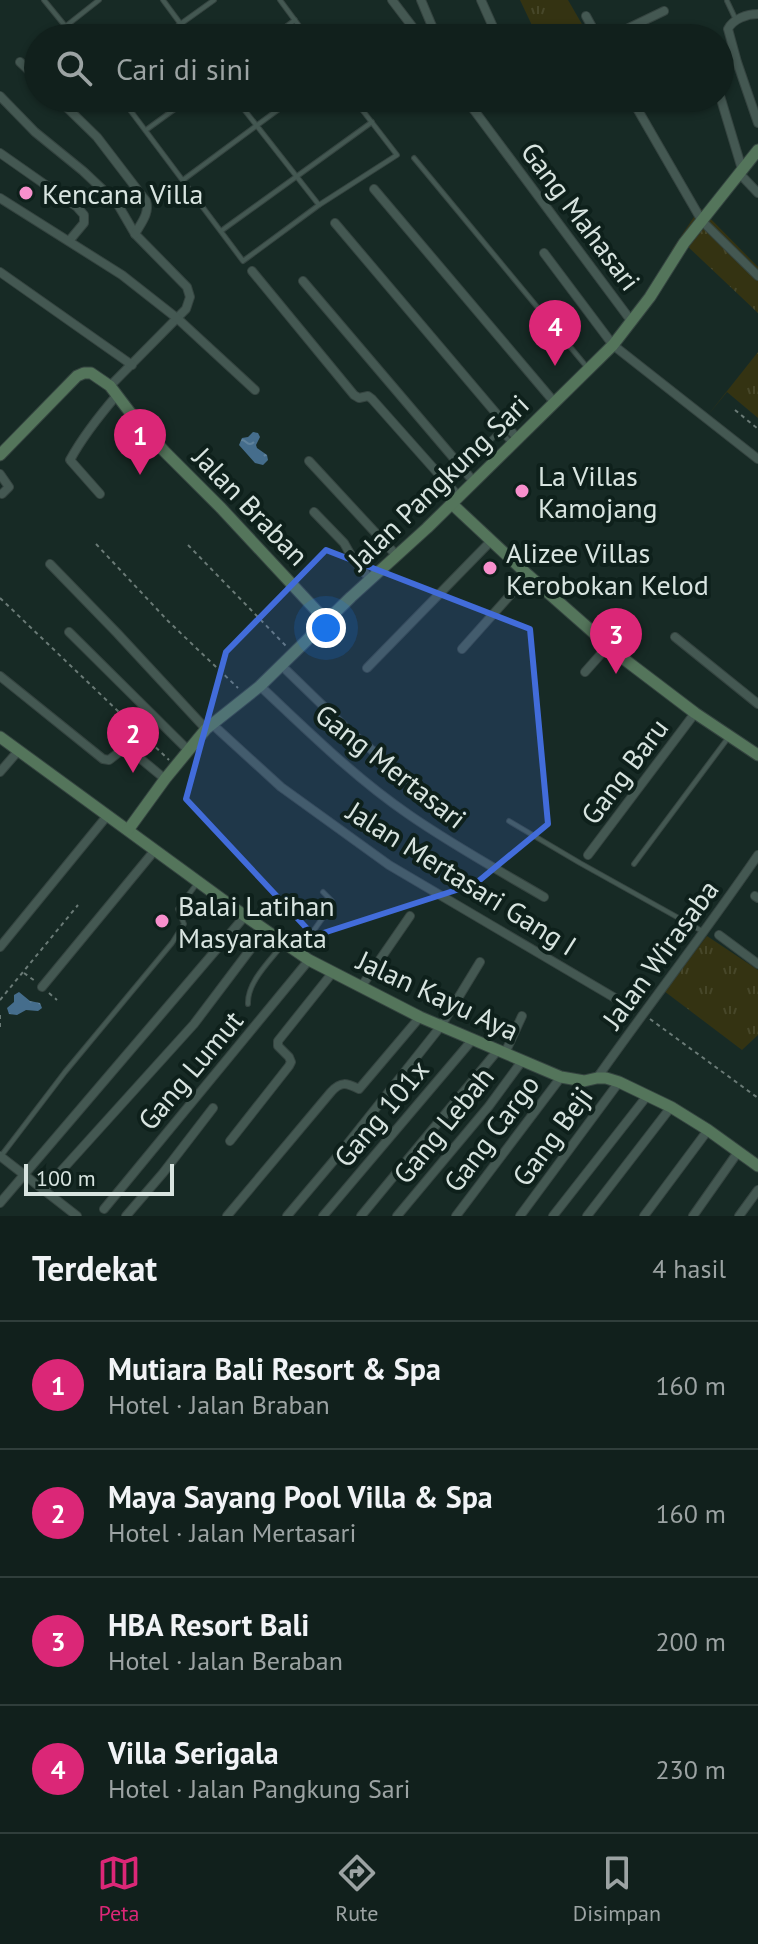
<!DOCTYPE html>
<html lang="id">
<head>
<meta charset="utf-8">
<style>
	:root { --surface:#11201c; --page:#1e2d29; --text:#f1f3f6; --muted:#9ca3a3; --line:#303e3b; --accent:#db2777 }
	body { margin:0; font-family:"PT Sans",sans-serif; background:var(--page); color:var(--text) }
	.scale { position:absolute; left:24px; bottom:20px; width:150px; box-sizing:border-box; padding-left:8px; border:4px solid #d8e4e0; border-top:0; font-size:22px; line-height:28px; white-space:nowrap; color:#d8e4e0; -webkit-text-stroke:6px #0e201b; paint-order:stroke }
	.you { position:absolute; left:326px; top:628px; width:28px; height:28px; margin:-20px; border:6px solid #fff; border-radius:50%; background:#1a73e8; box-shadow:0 0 0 12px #1a73e833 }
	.badge { display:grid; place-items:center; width:52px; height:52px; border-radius:50%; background:var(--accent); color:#fff; font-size:26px; font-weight:700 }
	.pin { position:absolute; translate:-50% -66px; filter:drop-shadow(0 2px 4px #0008) }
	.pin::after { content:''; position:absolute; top:42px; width:28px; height:24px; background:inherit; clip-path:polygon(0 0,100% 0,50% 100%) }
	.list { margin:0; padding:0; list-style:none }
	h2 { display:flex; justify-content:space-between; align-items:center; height:104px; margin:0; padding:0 32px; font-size:34px }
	h2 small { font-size:26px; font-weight:400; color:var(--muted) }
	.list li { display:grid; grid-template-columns:52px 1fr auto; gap:24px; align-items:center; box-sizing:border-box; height:128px; padding:0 32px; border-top:2px solid var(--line) }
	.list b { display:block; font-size:30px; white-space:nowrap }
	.list p { margin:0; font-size:26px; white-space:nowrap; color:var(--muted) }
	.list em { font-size:26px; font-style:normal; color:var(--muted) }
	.icon { flex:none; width:44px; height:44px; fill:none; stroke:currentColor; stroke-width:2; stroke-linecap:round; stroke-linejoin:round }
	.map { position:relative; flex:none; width:758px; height:1216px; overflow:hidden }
	.search { position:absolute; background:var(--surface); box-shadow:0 2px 6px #0004; left:24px; right:24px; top:24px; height:88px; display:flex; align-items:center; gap:20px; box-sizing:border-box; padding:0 28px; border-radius:44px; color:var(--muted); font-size:30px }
	.sheet { height:616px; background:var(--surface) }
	nav { display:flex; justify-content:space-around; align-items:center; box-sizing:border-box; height:112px; border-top:2px solid var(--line); background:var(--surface); font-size:22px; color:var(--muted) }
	nav a { display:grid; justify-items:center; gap:4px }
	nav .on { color:var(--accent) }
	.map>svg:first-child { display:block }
	.grass { fill:url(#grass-tufts) }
	.water { fill:url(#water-ripples) }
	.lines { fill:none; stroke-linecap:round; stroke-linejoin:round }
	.lane-casing { stroke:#354440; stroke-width:6 }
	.street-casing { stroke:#354440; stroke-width:10 }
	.secondary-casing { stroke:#354440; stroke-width:13 }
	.path { stroke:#6a7a76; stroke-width:2; stroke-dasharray:4 4; stroke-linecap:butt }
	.lane { stroke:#445852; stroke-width:4 }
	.street { stroke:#445852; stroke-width:8 }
	.secondary { stroke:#54755b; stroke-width:11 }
	.marked { fill:#426cda; fill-opacity:0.2; stroke:#426cda; stroke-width:6; stroke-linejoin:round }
	.poi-dot { fill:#f890cd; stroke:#0e201b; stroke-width:3 }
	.labels { text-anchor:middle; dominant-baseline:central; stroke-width:8; stroke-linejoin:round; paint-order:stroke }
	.poi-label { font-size:28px; fill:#d8e4e0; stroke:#0e201b; text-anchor:start }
	.street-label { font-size:28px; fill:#d8e4e0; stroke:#0e201b }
</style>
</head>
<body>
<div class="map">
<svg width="758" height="1216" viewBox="0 0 758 1216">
	<defs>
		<pattern id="grass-tufts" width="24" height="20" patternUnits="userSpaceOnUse" patternTransform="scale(2)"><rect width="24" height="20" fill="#343312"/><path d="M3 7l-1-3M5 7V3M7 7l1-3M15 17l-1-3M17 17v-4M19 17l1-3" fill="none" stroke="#474729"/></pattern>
		<pattern id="water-ripples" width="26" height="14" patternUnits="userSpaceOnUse" patternTransform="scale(2)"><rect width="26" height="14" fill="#456d8c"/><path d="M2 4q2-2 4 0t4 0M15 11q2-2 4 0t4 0" fill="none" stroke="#5f829c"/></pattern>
	</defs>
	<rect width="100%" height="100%" fill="#172a25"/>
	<g class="grass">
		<polygon points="520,0 568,0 590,38 538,38"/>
		<polygon points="700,208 758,267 758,313 684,243 671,251"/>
		<polygon points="758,352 758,418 727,392 708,415"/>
		<polygon points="707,936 758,970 758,1035 742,1050 664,991"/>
	</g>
	<g class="water">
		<polygon points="253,432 258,433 260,437 256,445 257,448 267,455 268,460 263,465 255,463 239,445 242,438 248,437"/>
		<polygon points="19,992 30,1001 40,1003 42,1008 38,1011 26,1010 17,1015 9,1014 7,1008 14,1002 14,995"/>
	</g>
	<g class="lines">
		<defs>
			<g id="lane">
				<polyline points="44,0 75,38"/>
				<polyline points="163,0 191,38"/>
				<polyline points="280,0 308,38"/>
				<polyline points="727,1 736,20"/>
				<polyline points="66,26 99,0"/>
				<polyline points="161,38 214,0"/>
				<polyline points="271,38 295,20"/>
				<polyline points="121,98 243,261 319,205 397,155 353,98"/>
				<polyline points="235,98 319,205"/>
				<polyline points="146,130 190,98"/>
				<polyline points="414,158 586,366"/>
				<polyline points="183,180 294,98"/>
				<polyline points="221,231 372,122"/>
				<polyline points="493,462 481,449 500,431 510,442"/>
				<polyline points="509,821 580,863 702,931"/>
				<polyline points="634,864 728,738"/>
				<polyline points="300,950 331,906 332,901 323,892"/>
				<path d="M248,1004C247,982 270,961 283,944"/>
				<polyline points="1,1156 65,1072 172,943 184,924 178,909 198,882"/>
			</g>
			<g id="street">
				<polyline points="392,0 421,38"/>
				<polyline points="421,0 437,38"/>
				<polyline points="481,0 498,38"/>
				<path d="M758,14C747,14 733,19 728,29L737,62L758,123"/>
				<polyline points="586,16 598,38"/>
				<polyline points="608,38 664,11"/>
				<polyline points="20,62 38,79"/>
				<polyline points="0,96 35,132 83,171 117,203 135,234 187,287 190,297 186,309 110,386"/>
				<polyline points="720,96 742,169"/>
				<path d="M57,98L97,137L146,201C150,213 141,223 135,234"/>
				<polyline points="465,98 632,322"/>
				<polyline points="524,98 526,104"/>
				<polyline points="631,98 702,221 758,276"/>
				<polyline points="0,153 77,207 84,215 84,223 69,241"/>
				<polyline points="739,173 758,193"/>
				<polyline points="374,189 555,403"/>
				<polyline points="0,198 122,275 178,319 255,390"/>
				<polyline points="335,223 517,438"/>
				<polyline points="544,253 613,345 758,459"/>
				<polyline points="252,271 354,395 359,398 368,396 372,399 459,497"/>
				<polyline points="0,272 132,365"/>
				<polyline points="303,281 474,482"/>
				<polyline points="309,461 397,556"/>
				<polyline points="0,474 9,487 2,494"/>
				<path d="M100,494L70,460C83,436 99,416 117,395"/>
				<polyline points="314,512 344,543 353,559 370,579"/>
				<polyline points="50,564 117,633 206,729"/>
				<polyline points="69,632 189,751"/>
				<polyline points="675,637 758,704"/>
				<polyline points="462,649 528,575"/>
				<polyline points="281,665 349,731 420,790"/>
				<polyline points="367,668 491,541"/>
				<polyline points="585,672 608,646"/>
				<polyline points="0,676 103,759 109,760 122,750 130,750 165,779"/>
				<path d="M260,686C307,730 354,777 408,814C451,844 498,870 544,897"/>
				<polyline points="212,724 281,787 389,865 620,1001"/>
				<polyline points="0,772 19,750"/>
				<polyline points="588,855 695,713"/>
				<polyline points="755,896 758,898"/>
				<polyline points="719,935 758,964"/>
				<polyline points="0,947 107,816"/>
				<polyline points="42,987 155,850"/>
				<polyline points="361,987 410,916"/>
				<polyline points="505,1053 522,1016"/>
				<path d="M597,1078C650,1003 706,931 758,855"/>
				<polyline points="230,1141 289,1066 291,1062 289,1057 278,1046 278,1041 333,972"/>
				<polyline points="0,1156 77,1216"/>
				<polyline points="43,1191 194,1024 265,930"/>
				<polyline points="0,1203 245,916"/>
				<polyline points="104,1209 309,960"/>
				<polyline points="126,1216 163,1173 213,1108"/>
				<path d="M227,1216L331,1092C341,1081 346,1083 359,1089L420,1017"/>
				<polyline points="287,1216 341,1152 441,1026 480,962"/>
				<polyline points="323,1216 473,1039"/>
				<polyline points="361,1216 498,1050"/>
				<polyline points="397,1216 489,1106 522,1061"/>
				<polyline points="456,1216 561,1077"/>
				<polyline points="520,1216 619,1082"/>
				<polyline points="553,1216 647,1096"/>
				<polyline points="587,1216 671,1107"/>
				<polyline points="644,1216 708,1130"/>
				<polyline points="693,1216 738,1152"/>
				<polyline points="739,1216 758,1190"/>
			</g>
			<g id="secondary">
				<polyline points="0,455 77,376 84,373 91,373 110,386 132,415 165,452 221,508 327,622"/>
				<polyline points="452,504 528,575 620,656 695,713 758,755"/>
				<polyline points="0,737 245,916 309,960 420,1017 561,1077 584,1081 597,1078 606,1078 619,1082 671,1107 708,1130 758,1166"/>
				<polyline points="128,830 165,779 206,729 260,686 351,597 427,528 613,345 650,297 684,243 758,150"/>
			</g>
		</defs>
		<use href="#lane" class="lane-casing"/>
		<use href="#street" class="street-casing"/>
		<use href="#secondary" class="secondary-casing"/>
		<g class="path">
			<polyline points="735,410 758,429"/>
			<polyline points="96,544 168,621 238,688"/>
			<polyline points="188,545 287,647"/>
			<polyline points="0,598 169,760"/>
			<polyline points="24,973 35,981"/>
			<polyline points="49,993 57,1000"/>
			<polyline points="0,1000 78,905"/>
			<polyline points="0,1015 0,1030"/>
			<polyline points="650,1019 758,1098"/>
		</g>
		<use href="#lane" class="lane"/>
		<use href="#street" class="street"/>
		<use href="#secondary" class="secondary"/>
	</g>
	<path class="marked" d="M326,550L530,629L548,824L475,884L314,936L186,799L226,652Z"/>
	<g class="poi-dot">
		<circle cx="26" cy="193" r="8"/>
		<circle cx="522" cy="491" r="8"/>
		<circle cx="490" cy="568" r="8"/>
		<circle cx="162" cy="921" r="8"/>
	</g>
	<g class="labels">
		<g class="poi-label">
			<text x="42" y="193">Kencana Villa</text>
			<text x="538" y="475">La Villas<tspan x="538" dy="32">Kamojang</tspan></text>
			<text x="506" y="552">Alizee Villas<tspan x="506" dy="32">Kerobokan Kelod</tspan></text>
			<text x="178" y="905">Balai Latihan<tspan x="178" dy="32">Masyarakata</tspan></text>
		</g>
		<g class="street-label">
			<text transform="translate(581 216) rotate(53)">Gang Mahasari</text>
			<text transform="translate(438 482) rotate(-44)">Jalan Pangkung Sari</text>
			<text transform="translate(251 506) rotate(46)">Jalan Braban</text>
			<text transform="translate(391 766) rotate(38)">Gang Mertasari</text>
			<text transform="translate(624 771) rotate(-53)">Gang Baru</text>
			<text transform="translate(462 878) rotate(32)">Jalan Mertasari Gang I</text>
			<text transform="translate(660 954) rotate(-54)">Jalan Wirasaba</text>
			<text transform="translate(438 995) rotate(25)">Jalan Kayu Aya</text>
			<text transform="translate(190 1070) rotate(-50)">Gang Lumut</text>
			<text transform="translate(381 1113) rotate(-50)">Gang 101x</text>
			<text transform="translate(443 1125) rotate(-51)">Gang Lebah</text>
			<text transform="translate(491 1133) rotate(-53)">Gang Cargo</text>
			<text transform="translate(552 1136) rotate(-54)">Gang Beji</text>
		</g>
	</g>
</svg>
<div class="scale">100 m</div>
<div class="you"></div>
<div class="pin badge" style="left:140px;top:475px">1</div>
<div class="pin badge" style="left:133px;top:773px">2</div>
<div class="pin badge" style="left:616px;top:674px">3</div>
<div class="pin badge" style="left:555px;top:366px">4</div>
<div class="search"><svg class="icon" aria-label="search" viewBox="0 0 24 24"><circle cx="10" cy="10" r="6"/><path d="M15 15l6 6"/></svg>Cari di sini</div>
</div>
<section class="sheet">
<h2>Terdekat<small>4 hasil</small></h2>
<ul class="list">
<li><span class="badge">1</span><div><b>Mutiara Bali Resort &amp; Spa</b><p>Hotel · Jalan Braban</p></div><em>160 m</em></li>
<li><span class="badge">2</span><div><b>Maya Sayang Pool Villa &amp; Spa</b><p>Hotel · Jalan Mertasari</p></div><em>160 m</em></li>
<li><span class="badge">3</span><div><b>HBA Resort Bali</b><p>Hotel · Jalan Beraban</p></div><em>200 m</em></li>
<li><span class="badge">4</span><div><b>Villa Serigala</b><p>Hotel · Jalan Pangkung Sari</p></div><em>230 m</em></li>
</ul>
</section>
<nav>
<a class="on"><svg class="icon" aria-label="map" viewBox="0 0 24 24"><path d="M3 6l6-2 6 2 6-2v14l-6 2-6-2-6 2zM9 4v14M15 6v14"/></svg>Peta</a>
<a><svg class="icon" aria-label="directions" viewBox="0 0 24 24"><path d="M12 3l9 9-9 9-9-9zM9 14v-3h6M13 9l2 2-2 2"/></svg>Rute</a>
<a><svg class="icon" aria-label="saved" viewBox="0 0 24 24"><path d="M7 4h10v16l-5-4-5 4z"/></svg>Disimpan</a>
</nav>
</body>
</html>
